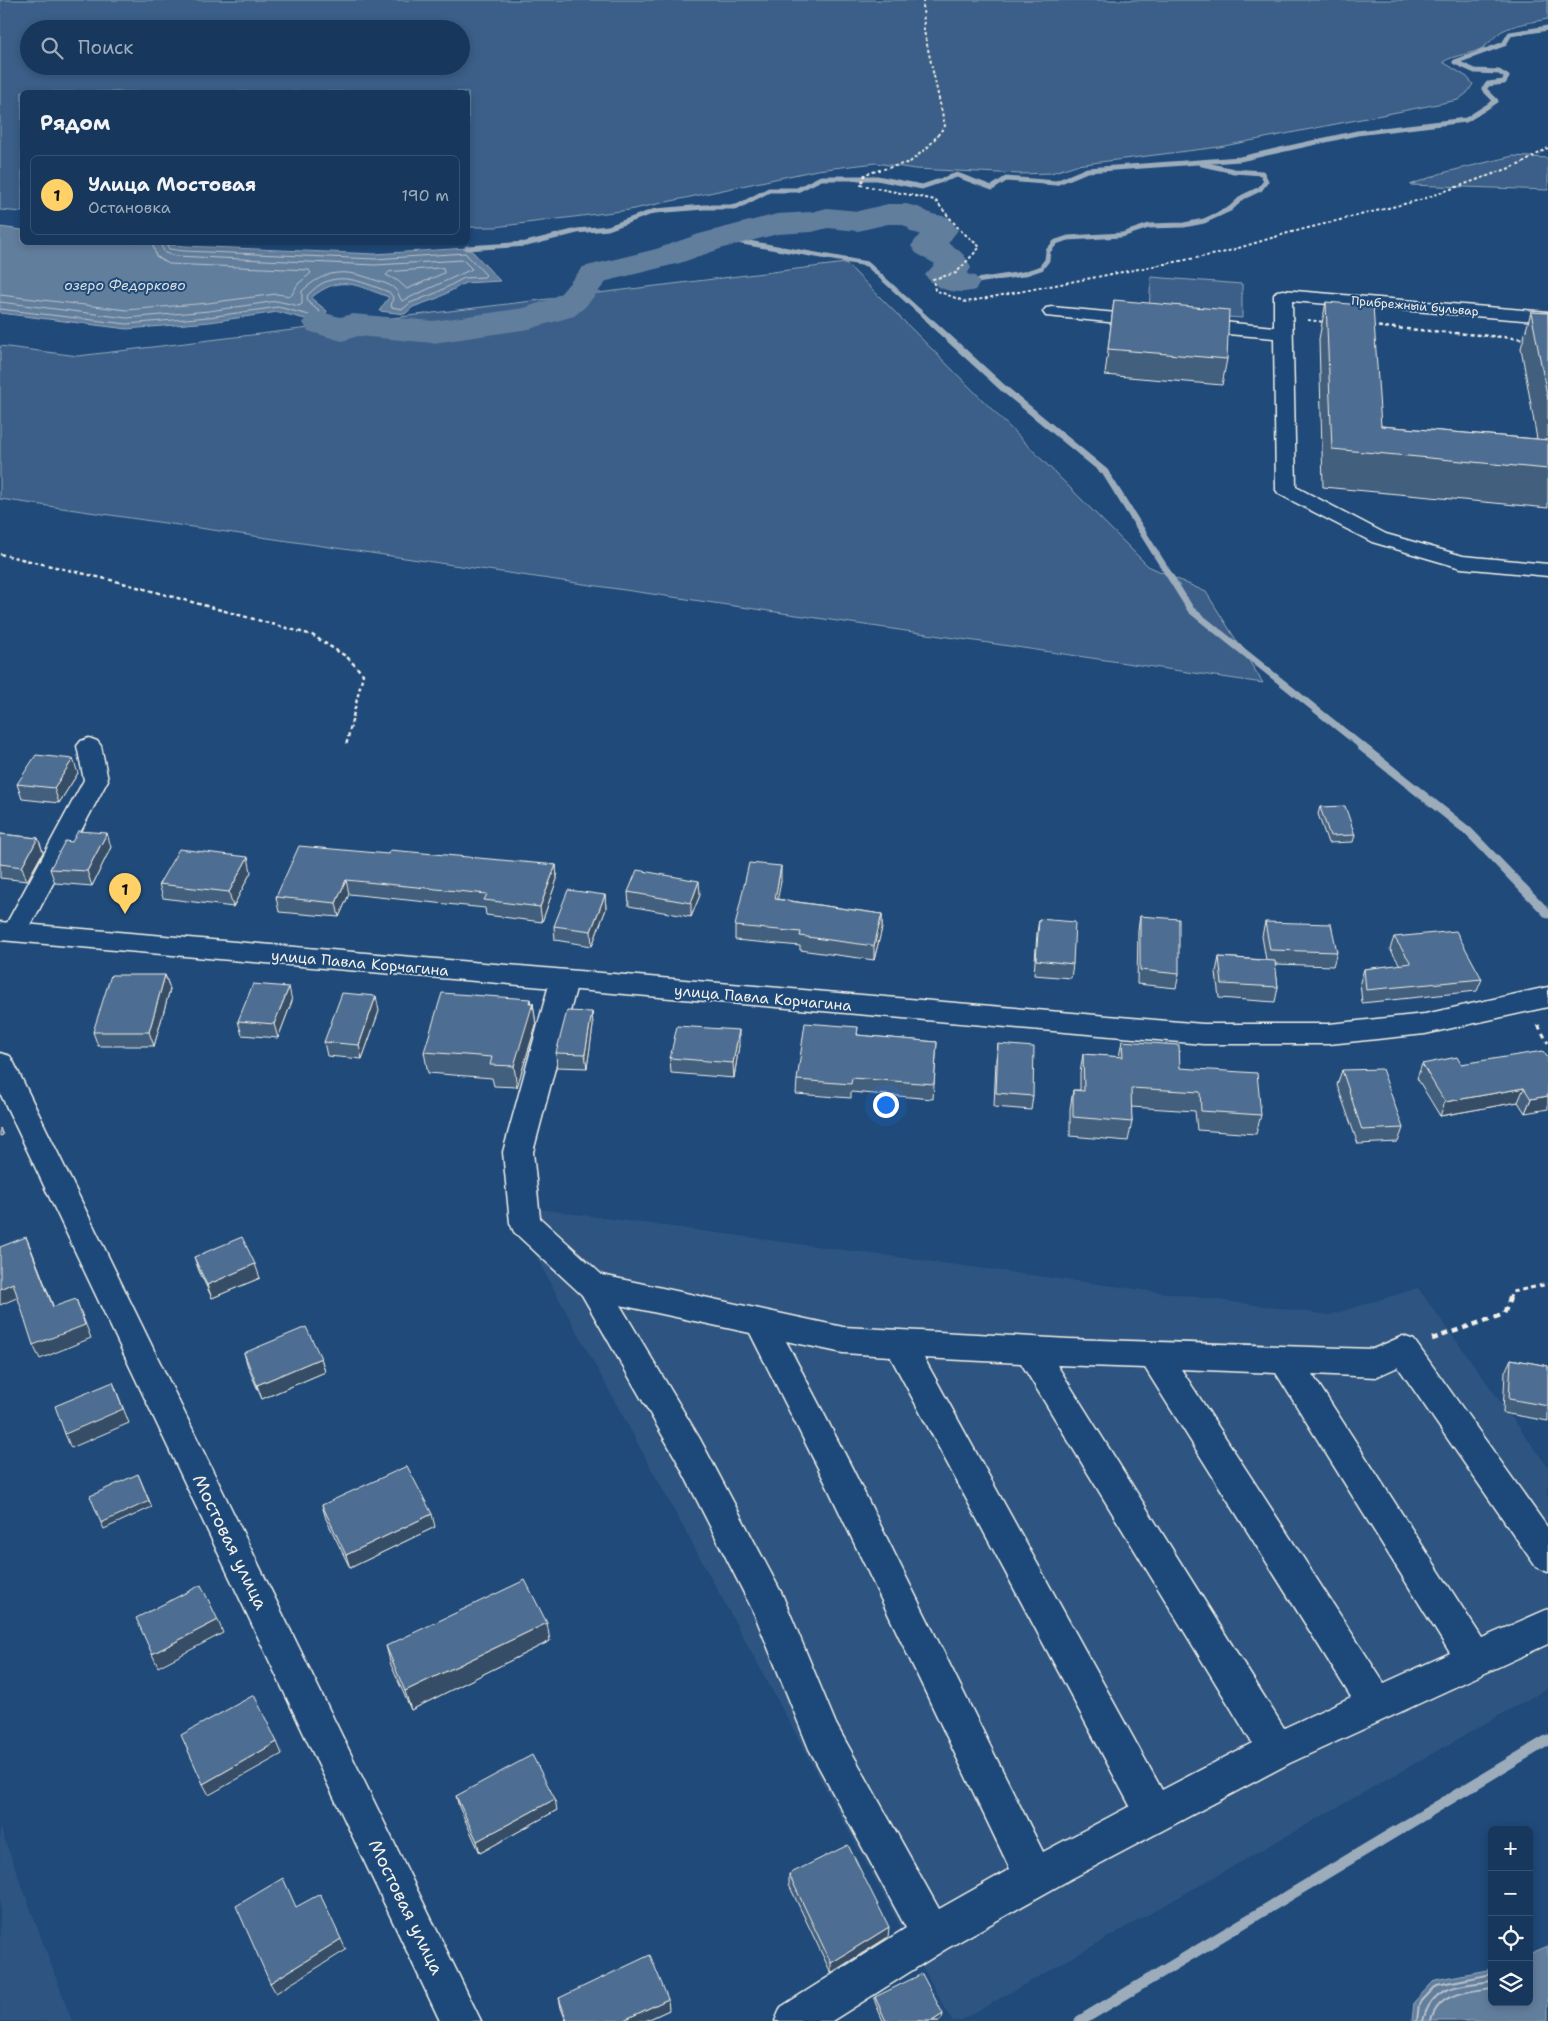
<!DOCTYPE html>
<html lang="ru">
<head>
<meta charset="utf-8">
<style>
	:root { --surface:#17385c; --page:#244365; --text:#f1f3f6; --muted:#9eacbb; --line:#365272; --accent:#ffd166 }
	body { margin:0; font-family:"Shantell Sans",sans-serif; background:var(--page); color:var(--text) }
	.controls { position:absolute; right:15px; bottom:15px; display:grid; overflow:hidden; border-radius:8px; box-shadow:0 2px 8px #0003 }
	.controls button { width:45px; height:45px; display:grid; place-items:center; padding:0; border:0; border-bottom:1px solid var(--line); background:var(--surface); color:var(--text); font:25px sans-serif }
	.you { position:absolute; left:885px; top:1104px; width:18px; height:18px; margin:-12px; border:4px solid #fff; border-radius:50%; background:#1a73e8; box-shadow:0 0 0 8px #1a73e833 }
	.badge { display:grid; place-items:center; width:32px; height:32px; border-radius:50%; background:var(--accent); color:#111; font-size:16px; font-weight:700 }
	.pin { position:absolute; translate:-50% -41px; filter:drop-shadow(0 1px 2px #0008) }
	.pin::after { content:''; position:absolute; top:26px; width:18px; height:15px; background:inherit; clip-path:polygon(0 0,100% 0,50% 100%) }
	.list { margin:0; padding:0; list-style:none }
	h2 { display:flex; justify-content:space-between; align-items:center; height:65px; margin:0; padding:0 20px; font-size:21px }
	h2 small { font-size:16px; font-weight:400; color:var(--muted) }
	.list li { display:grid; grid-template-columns:32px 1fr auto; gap:15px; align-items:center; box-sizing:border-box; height:80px; margin:0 10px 10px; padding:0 10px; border:1px solid var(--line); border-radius:8px }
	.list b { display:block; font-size:19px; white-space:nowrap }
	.list p { margin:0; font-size:16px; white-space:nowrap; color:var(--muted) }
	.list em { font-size:16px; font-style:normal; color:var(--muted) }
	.icon { flex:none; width:28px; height:28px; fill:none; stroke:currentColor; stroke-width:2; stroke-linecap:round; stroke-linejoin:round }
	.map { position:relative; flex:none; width:1548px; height:2021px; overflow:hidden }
	.search { position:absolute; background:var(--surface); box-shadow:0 2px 8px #0003; left:20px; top:20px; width:450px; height:55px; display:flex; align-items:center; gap:12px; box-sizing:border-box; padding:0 18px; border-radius:28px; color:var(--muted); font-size:19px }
	.panel { position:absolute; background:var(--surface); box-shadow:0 2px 8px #0003; left:20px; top:90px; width:450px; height:155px; border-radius:8px }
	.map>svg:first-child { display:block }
	.built { fill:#2d5581 }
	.green { fill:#3a5f88; stroke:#97a8b8; fill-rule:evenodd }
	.water { fill:#627e9d; stroke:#9cacbb }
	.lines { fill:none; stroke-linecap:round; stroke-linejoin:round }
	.shore-far1 { stroke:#bac3ca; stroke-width:1 }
	.shore { stroke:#bac3ca; stroke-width:2 }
	.stream-far3 { stroke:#9cacbb; stroke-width:5 }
	.stream-far2 { stroke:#9cacbb; stroke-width:7 }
	.stream-far1 { stroke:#9cacbb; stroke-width:9 }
	.stream { stroke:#9cacbb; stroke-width:11 }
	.river { fill:#627e9d; fill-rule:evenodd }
	.minor-casing { stroke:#f4f1e8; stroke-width:3 }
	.major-casing { stroke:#f4f1e8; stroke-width:3 }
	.path-far3 { stroke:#f4f1e8; stroke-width:2; stroke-dasharray:3 2.5; stroke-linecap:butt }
	.path-far2 { stroke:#f4f1e8; stroke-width:2.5; stroke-dasharray:4 3; stroke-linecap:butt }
	.path-far1 { stroke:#f4f1e8; stroke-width:3; stroke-dasharray:5 4; stroke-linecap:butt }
	.path { stroke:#f4f1e8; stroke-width:4.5; stroke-dasharray:6 5; stroke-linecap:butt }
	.minor { fill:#1f4a7a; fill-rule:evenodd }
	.major { fill:#1f4a7a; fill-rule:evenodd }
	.wall { fill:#425f7e; stroke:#f4f1e8 }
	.shaded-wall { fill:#364d66; stroke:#f4f1e8 }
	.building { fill:#4d6e92; stroke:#f4f1e8 }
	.labels { text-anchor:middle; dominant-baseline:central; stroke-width:4; stroke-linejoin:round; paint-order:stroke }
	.far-street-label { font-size:12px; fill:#f4f1e8; stroke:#1f4a7a }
	.far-water-label { font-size:14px; font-style:italic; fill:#dee0dd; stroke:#1f4a7a }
	.street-label { font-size:15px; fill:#f4f1e8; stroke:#1f4a7a }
	.near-street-label { font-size:18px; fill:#f4f1e8; stroke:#1f4a7a }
</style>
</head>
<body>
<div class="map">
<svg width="1548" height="2021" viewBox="0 0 1548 2021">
	<rect width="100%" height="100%" fill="#1f4a7a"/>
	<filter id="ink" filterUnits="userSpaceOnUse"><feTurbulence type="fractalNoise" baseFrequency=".02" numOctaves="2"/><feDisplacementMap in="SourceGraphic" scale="10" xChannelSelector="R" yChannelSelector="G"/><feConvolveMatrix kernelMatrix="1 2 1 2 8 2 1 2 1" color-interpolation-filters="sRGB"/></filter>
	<g filter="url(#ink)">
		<g class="built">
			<polygon points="508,1205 1330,1315 1418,1288 1548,1467 1548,1688 960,2021 952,2021"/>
			<polygon points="0,1827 72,2021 0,2021"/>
		</g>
		<g class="green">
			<path d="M0,0H1548V19C1533,22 1516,24 1502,31C1495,35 1490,43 1484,47C1472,55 1455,54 1443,62L1467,77L1473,84L1467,93L1458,100L1219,147L1076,165L1051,173L1020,174L915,169L876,163L817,170L629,210L495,227H468V92H22V212L0,210ZM29,29H461V66H29Z"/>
			<polygon points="1513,156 1548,158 1548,190 1410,185 1442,173"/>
			<polygon points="846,263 1148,566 1206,592 1263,683 0,499 0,346 78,356"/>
			<polygon points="1151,277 1242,284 1242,318 1149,311"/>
		</g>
		<g class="water">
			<path d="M0,227L22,230V242H144L185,246L375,254L467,248L473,252L500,281L465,283L438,298L413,307L405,314L379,311L389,297C356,286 341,273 311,298L327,311L321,323L278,312L210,322L127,329L0,313Z"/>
			<polygon points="1548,1946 1548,2021 1412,2021 1414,2002 1435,1980 1492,1969 1492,2002 1529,2002 1529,1954"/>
		</g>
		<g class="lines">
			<g class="shore-far1">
				<polygon points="443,268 444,273 407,289 398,281 386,275 389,272"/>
				<polyline points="0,295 127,310 208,303 276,294 291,296 298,284 311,273 309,270 169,264 156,256 152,242"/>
				<path d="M0,302L127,318L209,311L277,301L299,306L302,304V291C326,269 345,269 375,280C381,282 389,284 394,288C398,291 399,297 402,301L472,269L463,260L375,265L175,256L165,253L159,242"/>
				<path d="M0,309L127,324L209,317L278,307L317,317L320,312L308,302L307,296C332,267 359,281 389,292L393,297L391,307L403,309L410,303L436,293L464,278L484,277L486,275L465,253L375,259L184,251L169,249L166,242"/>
			</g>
			<g class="shore">
				<polyline points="1417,2021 1419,2004 1437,1985 1492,1974"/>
				<path d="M1423,2021C1432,1984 1460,1986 1492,1981"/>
				<path d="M1431,2021C1438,1992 1467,1992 1492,1988"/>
			</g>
			<g class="stream-far3">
				<polyline points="720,238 867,264 933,324"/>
				<polyline points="467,248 526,244 577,231 608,228 655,211 704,207 737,207 769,190 797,190 821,178 877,178 922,187 957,175 992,188 1006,179 1056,183 1087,170 1240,159 1357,133 1466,120 1496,101 1484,89 1488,84 1504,82 1507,77 1499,72 1475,71 1455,62 1504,44 1510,34 1548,28"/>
				<polyline points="963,283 1023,274 1041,268 1047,260 1048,251 1056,242 1068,238 1122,235 1149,226 1184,225 1204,221 1230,209 1243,197 1260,189 1266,181 1262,173 1234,171 1202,164"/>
			</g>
			<polyline class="stream-far2" points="932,323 1003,388 1105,472 1191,610 1363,747"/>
			<polyline class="stream-far1" points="1361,746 1469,832 1548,914"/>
			<polyline class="stream" points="1080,2021 1548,1740"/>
			<path class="river" d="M888,204H906L918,207L932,214L948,217L958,230L948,243C960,250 966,255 971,268L967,274L975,276L980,283L975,290C958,295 936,291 925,275L935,264L916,253L911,246L920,234L911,232L907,227L901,224H888L858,231L828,228L812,232L778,234L723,248L680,263L607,281L585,307L574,316L529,329L433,343L358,336L342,341L308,331L303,323L308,315L321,312L340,317L353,314L433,321L524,308L548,300L561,293L583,267L656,249L699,234L777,214L811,212L827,208L858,211Z"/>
			<defs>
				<g id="minor">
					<polygon points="1283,290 1548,312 1548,322 1292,301 1296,487 1386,534 1463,556 1548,564 1548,576 1461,568 1372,542 1279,494 1276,490 1274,338 1192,331 1186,329 1183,325 1186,321 1192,319 1274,327 1274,295 1277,291"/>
					<polygon points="1052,307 1149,316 1155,317 1158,321 1155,325 1149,326 1046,316 1043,312 1046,308"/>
					<polygon points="89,738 97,741 101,746 108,780 24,938 15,941 6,938 2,932 84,780 77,746 81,741"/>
					<path d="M564,971L574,974L578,981L533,1152L540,1218L602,1275L843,1327L1069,1339L1373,1349L1403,1336L1414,1340L1548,1528V1572L1536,1567L1398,1367L1376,1377L1312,1374L1482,1638L1548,1609V1644L1290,1763L1069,1880L946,1949L832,2021H775L781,2007L906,1928L809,1749L754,1613L676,1459L582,1295L514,1232L510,1223L503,1152L550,981L554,974ZM620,1305L750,1333L825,1482L1010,1869L939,1909L836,1724L782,1594L700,1439ZM786,1341L843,1353L890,1356L1130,1806L1043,1852L849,1462ZM924,1358L1021,1363L1252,1743L1162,1790ZM1057,1365L1145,1368L1351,1697L1284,1728ZM1181,1369L1276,1373L1450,1653L1384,1683Z"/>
					<polygon points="0,1053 10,1056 14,1063 481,2021 440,2021 0,1093"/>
				</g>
				<polygon id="major" points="0,922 1203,1024 1329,1024 1425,1014 1548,987 1548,1007 1425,1034 1329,1044 1203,1044 0,940"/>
			</defs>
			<use href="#minor" class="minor-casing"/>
			<use href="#major" class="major-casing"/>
			<g class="path-far3">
				<polyline points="923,0 924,31 945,126 929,146 910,162 865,174 861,185 935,200 959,229 980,247 956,273 933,279 935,290 966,302 1222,253 1288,233 1420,200 1521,164 1548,148"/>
				<polyline points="1308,320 1324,322"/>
			</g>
			<g class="path-far2">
				<polyline points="1371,326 1526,339"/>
				<polyline points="0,554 119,582 312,635 347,657 363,674 346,746"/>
			</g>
			<g class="path-far1">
				<polyline points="1538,1025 1548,1043"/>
				<polyline points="1509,1300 1512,1292 1548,1284"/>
			</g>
			<polyline class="path" points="1432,1339 1504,1314 1510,1298"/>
			<use href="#minor" class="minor"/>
			<use href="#major" class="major"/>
		</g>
		<g class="wall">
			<polygon points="1114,300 1227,359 1222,385 1105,375"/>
			<polygon points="1326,302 1381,426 1537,439 1521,348 1531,312 1548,313 1548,508 1323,487 1319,339"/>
			<polygon points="78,773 59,803 22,799 17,784"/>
			<polygon points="1320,807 1355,835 1353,842 1328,843 1318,814"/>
			<polygon points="0,834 38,838 43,852 27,881 0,878"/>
			<polygon points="72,842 111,847 92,886 55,883 50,869"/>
			<polygon points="388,854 556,865 557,879 542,922 486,915 485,908 349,894 339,917 279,912 276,897"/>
			<polygon points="251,872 233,907 163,898 159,884"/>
			<polygon points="781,881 777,899 882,914 882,928 874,960 800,950 800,946 735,940 735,926"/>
			<polygon points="628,892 700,895 691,917 629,906"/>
			<polygon points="605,895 606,909 592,946 555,940 554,926"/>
			<polygon points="1140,916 1179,974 1176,988 1137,984 1138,930"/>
			<polygon points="1039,919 1073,964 1071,978 1034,975 1037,933"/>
			<polygon points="1265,922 1337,952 1333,966 1275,964 1278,987 1275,1002 1219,998 1216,972 1219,957 1266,960 1262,936"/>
			<polygon points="1394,937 1482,979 1477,991 1362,1003 1360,982 1364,969 1400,965 1390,949"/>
			<polygon points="165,975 170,989 154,1046 98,1046 93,1032"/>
			<polygon points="292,1001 278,1038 242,1035 238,1021"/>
			<polygon points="531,1003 533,1003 536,1025 517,1087 494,1086 492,1078 428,1073 424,1052"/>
			<polygon points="379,1011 362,1059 327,1056 324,1042"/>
			<polygon points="592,1012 593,1026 587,1068 557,1067 556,1053"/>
			<polygon points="858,1027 857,1035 937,1042 933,1099 851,1092 851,1098 796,1094 797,1080"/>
			<polygon points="1122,1041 1180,1068 1261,1115 1256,1134 1197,1130 1195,1111 1131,1107 1132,1122 1128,1141 1070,1136 1070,1109 1073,1090 1080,1090 1080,1073 1083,1054 1119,1057"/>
			<polygon points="998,1044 1033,1096 1031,1110 994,1107 996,1059"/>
			<polygon points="739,1045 734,1078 671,1073 670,1058"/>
			<polygon points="1548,1058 1525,1113 1518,1102 1440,1116 1417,1078 1422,1064 1461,1064"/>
			<polygon points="1342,1070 1403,1128 1398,1142 1358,1144 1337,1085"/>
			<polygon points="194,1257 260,1278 212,1298 199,1271"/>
			<polygon points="244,1353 321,1358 325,1372 262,1399 248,1367"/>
			<polygon points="1511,1359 1548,1366 1548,1421 1503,1413 1505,1372"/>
			<polygon points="322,1505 435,1527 350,1568 326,1519"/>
			<polygon points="550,1641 411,1710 391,1665 386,1646"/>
			<polygon points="456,1796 557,1810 480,1853 459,1807"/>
			<polygon points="789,1874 888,1937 831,1973 789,1885"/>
			<polygon points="875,1997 942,2019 939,2021 883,2021 875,2002"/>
			<polygon points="559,1998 669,2010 645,2021 566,2021 561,2008"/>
		</g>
		<g class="shaded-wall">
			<polygon points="73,759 78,773 59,803 54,788"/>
			<polygon points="107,833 111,847 92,886 87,871"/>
			<polygon points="38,838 43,852 27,881 22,867"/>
			<polygon points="248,857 251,872 233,907 229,892"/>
			<polygon points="556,865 557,879 542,922 540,907"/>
			<polygon points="781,866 781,881 775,913 775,899"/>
			<polygon points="346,880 349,894 339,917 336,903"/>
			<polygon points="699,881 700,895 691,917 691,903"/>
			<polygon points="605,895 606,909 592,946 591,931"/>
			<polygon points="882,914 882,928 874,960 874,946"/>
			<polygon points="165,975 170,989 154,1046 149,1032"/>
			<polygon points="289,987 292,1001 278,1038 274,1024"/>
			<polygon points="376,996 379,1011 362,1059 359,1045"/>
			<polygon points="530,999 532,1009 533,1003 536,1025 517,1087 514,1066"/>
			<polygon points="592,1012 593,1026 587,1068 585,1054"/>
			<polygon points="739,1030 739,1045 734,1078 733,1063"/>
			<polygon points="1524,1088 1518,1102 1440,1116 1445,1102"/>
			<polygon points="1548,1096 1548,1109 1525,1113 1531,1099"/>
			<polygon points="0,1128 3,1135 0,1136"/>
			<polygon points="26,1237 32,1251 59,1321 53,1307"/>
			<polygon points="255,1264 260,1278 212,1298 207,1285"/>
			<polygon points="13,1283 19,1297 0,1305 0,1289"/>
			<polygon points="76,1299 91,1338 40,1359 33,1345"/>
			<polygon points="321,1358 325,1372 262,1399 257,1385"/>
			<polygon points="113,1382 129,1423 71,1448 65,1434"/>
			<polygon points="138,1474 152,1507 104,1529 101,1523"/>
			<polygon points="432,1514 435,1527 350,1568 346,1555"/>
			<polygon points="218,1620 223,1633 158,1667 152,1654"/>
			<polygon points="547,1623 550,1641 411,1710 405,1691"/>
			<polygon points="277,1742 282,1754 209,1795 203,1784"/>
			<polygon points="555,1799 557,1810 480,1853 477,1841"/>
			<polygon points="889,1927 888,1937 831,1973 831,1963"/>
			<polygon points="341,1939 346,1950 276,1993 270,1983"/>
			<polygon points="668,1999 669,2010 645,2021 622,2021"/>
			<polygon points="943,2014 942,2019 939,2021 932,2021"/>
		</g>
		<g class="building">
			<polygon points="1114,300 1229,310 1227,359 1108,349"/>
			<polygon points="1326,302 1373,306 1381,426 1548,440 1548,469 1332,449"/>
			<polygon points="1531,312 1548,313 1548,400"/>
			<polygon points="36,755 73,759 54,788 17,784"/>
			<polygon points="1345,806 1355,835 1330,836 1320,807"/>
			<polygon points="78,831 107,833 87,871 50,869 65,841 72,842"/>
			<polygon points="0,834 38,838 22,867 0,864"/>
			<polygon points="299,846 388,854 390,850 556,865 540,907 484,900 487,894 346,880 336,903 276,897"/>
			<polygon points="179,849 248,857 229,892 159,884"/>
			<polygon points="749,863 781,866 775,899 882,914 874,946 800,936 801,932 735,926"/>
			<polygon points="637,870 699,881 691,903 628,892"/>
			<polygon points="568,890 605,895 591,931 554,926"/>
			<polygon points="1140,916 1179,919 1179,974 1140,970"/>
			<polygon points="1039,919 1075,922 1073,964 1036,960"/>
			<polygon points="1265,922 1331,924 1337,952 1270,950"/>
			<polygon points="1456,931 1482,979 1366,990 1364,969 1411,963 1394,937"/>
			<polygon points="1219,957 1275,961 1278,987 1222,984"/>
			<polygon points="111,975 165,975 149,1032 93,1032"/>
			<polygon points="253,984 289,987 274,1024 238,1021"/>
			<polygon points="342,993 376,996 359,1045 324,1042"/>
			<polygon points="442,993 530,999 529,1003 533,1003 514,1066 490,1065 492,1057 424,1052"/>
			<polygon points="567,1011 592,1012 585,1054 556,1053"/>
			<polygon points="805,1023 858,1027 857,1035 937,1042 934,1084 852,1078 851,1084 797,1080"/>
			<polygon points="677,1026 739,1030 733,1063 670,1058"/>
			<polygon points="1122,1041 1179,1045 1180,1068 1257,1073 1261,1115 1201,1111 1200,1092 1131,1088 1132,1122 1073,1117 1073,1090 1084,1091 1083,1054 1123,1057"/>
			<polygon points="998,1044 1034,1047 1033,1096 996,1093"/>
			<polygon points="1543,1051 1548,1058 1548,1096 1531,1099 1524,1088 1445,1102 1422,1064 1457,1057 1461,1064"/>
			<polygon points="1382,1069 1403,1128 1362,1130 1342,1070"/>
			<polygon points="26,1237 53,1307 76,1299 85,1325 33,1345 13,1283 0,1289 0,1247"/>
			<polygon points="242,1237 255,1264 207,1285 194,1257"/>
			<polygon points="306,1327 321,1358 257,1385 244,1353"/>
			<polygon points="1511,1359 1548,1366 1548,1406 1509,1399"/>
			<polygon points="113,1382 123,1409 65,1434 55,1406"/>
			<polygon points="407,1466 432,1514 346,1555 322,1505"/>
			<polygon points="138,1474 149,1501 101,1523 90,1496"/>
			<polygon points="525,1580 547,1623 405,1691 386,1646"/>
			<polygon points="201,1585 218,1620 152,1654 136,1618"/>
			<polygon points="254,1695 277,1742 203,1784 181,1735"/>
			<polygon points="532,1755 555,1799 477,1841 456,1796"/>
			<polygon points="848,1845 889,1927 831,1963 789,1874"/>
			<polygon points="283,1878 296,1907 320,1894 341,1939 270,1983 236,1906"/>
			<polygon points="650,1955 668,1999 622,2021 567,2021 559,1998"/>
			<polygon points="922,1974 943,2014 932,2021 886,2021 875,1997"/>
		</g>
	</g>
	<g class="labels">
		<g class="far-street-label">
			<text transform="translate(1415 306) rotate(5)">Прибрежный бульвар</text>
		</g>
		<g class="far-water-label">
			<text x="125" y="285">озеро Федорково</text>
		</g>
		<g class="street-label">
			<text transform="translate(360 963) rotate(5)">улица Павла Корчагина</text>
			<text transform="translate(763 998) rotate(5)">улица Павла Корчагина</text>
		</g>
		<g class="near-street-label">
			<text transform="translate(230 1542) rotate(64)">Мостовая улица</text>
			<text transform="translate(406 1907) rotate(64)">Мостовая улица</text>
		</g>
	</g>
</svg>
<div class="controls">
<button>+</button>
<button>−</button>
<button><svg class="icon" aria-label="locate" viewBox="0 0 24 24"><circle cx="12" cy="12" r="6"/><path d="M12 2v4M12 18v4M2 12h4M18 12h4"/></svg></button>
<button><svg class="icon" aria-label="layers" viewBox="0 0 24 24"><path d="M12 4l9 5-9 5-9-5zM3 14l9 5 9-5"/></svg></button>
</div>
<div class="you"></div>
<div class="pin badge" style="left:125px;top:914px">1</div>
<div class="search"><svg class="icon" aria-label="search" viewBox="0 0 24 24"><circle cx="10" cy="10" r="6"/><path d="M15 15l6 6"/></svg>Поиск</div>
<section class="panel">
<h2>Рядом<small></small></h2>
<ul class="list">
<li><span class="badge">1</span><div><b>Улица Мостовая</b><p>Остановка</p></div><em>190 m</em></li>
</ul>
</section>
</div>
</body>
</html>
